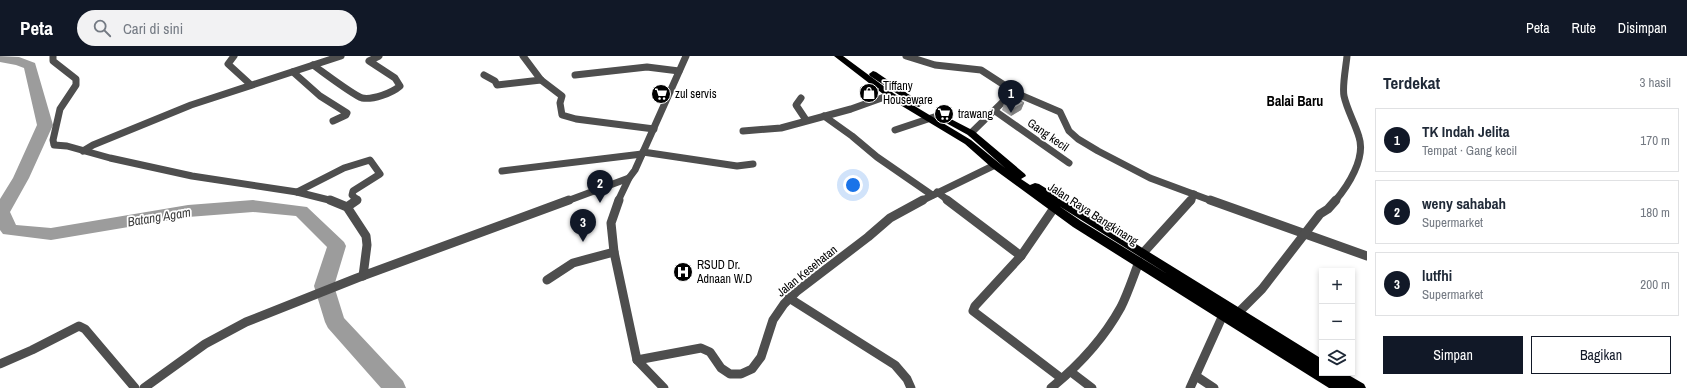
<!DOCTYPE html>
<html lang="id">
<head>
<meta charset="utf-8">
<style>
	:root { --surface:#fff; --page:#f2f2f3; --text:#1f2937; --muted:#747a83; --line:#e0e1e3; --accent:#111827 }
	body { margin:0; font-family:"Archivo Narrow",sans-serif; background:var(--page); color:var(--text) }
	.controls { position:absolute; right:12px; bottom:12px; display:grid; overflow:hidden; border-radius:0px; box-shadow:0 2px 6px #0003 }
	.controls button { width:36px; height:36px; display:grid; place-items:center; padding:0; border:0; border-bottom:1px solid var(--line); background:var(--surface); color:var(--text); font:20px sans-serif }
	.you { position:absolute; left:853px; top:129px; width:14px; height:14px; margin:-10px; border:3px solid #fff; border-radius:50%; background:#1a73e8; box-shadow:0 0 0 6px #1a73e833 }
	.badge { display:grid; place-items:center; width:26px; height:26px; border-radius:50%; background:var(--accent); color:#fff; font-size:13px; font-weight:700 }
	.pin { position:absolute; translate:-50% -33px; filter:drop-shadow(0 1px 2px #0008) }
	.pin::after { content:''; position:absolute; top:21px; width:14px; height:12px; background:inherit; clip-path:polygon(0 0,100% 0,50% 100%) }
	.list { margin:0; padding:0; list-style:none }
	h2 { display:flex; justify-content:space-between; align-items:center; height:52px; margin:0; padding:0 16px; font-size:17px }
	h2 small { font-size:13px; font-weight:400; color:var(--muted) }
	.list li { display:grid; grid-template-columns:26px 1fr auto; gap:12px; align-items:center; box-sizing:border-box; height:64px; margin:0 8px 8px; padding:0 8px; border:1px solid var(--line); border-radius:0px }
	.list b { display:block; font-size:15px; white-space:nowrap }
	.list p { margin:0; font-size:13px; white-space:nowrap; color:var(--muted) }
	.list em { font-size:13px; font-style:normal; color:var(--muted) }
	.actions { display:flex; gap:8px; padding:12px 16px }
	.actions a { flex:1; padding:9px 0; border:1px solid var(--accent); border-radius:0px; text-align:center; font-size:14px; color:var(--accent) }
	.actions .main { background:var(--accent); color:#fff }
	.icon { flex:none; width:22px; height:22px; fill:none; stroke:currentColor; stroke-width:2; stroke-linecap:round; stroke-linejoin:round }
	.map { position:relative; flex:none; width:1367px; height:332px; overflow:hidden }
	header { display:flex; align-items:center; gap:24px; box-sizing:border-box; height:56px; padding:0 20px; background:var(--accent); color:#fff }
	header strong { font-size:19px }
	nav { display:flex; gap:22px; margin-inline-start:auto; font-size:14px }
	.search { width:280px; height:36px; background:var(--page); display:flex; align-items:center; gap:10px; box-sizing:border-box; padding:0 14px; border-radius:22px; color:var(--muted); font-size:15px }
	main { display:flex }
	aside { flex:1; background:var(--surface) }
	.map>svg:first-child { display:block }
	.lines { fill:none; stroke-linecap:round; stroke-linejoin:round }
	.river { fill:#9c9c9c; fill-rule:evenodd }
	.minor-far1 { stroke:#4e4e4e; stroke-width:7 }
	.minor { stroke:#4e4e4e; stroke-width:9 }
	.tertiary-far1 { stroke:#4e4e4e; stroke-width:7 }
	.tertiary { stroke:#4e4e4e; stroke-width:9 }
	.trunk { fill:#000; fill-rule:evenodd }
	.wall { fill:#a3a3a3 }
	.shaded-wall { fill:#858585 }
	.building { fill:#bebebe; stroke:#858585 }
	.labels { text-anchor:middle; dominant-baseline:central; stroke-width:3.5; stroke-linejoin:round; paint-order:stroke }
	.poi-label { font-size:12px; fill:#000; stroke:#fff; text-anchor:start }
	.street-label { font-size:12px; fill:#000; stroke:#fff }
	.water-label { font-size:13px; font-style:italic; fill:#3d3d3d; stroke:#fff }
	.quarter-label { font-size:14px; font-weight:bold; fill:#000; stroke:#fff }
</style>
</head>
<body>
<header>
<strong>Peta</strong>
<div class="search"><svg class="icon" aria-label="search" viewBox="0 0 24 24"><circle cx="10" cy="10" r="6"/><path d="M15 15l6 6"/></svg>Cari di sini</div>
<nav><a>Peta</a><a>Rute</a><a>Disimpan</a></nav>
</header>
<main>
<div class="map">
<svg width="1367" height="332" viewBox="0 0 1367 332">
	<rect width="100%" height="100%" fill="#fff"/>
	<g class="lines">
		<polygon class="river" points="0,0 19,1 35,7 53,69 29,122 10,156 16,169 51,172 188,149 253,144 307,151 344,186 346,190 334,230 344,262 403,325 406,332 381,332 328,272 325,266 314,230 327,191 296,160 253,156 188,161 51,184 3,178 0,174 0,143 13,122 37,69 24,12 16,9 0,6"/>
		<g class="minor-far1">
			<polyline points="53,0 53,5 76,23 76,29 60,53 53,84 54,89 67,90 110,102 192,120 297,136 333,145"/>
			<polyline points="234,0 228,8 251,29"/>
			<polyline points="523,0 541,24 562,40 560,47 562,59 576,63 654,73"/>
			<polyline points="906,0 935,9 981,14 1018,38 1060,56 1069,75 1078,83 1098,95 1150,122 1212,145"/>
			<path d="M313,9C323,16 353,39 362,42C373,44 392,37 400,30L395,22L369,5L379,0"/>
			<polyline points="293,16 320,40 347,57 346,59 333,65"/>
			<polyline points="484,19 495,25 497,29 541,24"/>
			<polyline points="575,19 647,11 679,15"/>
			<polyline points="801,42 796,49 806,64"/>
			<polyline points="995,55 1069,107"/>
			<polyline points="824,60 852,80 877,101 932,139"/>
			<polyline points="895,74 937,60"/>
			<polyline points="743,75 781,72 851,53 890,39"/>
			<polyline points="971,77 1014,35"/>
			<polyline points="83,95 93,89 191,49 341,0"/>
			<polyline points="643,96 737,110 753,108"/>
			<polyline points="502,115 642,98"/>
			<polyline points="297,136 344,112 370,104 380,118 353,135 352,139 357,144 356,145"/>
			<polyline points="937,136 949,145"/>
			<polyline points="618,145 629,122"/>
			<polyline points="921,145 995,109"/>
			<polyline points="1191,145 1194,138"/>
			<path d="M1335,145C1348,130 1366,102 1359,81C1355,67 1347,54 1344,40C1342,30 1346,11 1347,0"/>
		</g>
		<g class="minor">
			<polyline points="330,144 347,151 366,180 367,189 363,220"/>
			<polyline points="619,144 611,167 614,196 637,304 664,332"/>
			<polyline points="947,144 1021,200"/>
			<polyline points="1210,144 1367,200"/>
			<polyline points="347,151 357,144"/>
			<polyline points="1054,152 1021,200 975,250 973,255 1061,322"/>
			<polyline points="1143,197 1191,144"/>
			<polyline points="547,224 573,207 614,196"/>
			<polyline points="789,242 895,309 907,323 911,332"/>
			<polyline points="1238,257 1262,233 1320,158 1328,153 1336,144"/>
			<polyline points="637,304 701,292 710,296 721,312 730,318 741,318 752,313 761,301 773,264 784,248 796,236 868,181 890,162 923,144"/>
			<polyline points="0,308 32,294 79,270 85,273 135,332"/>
			<polyline points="1071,316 1092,332"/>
			<polyline points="1196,320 1214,332"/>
			<path d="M1051,332C1078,310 1104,282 1121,251C1128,237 1133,221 1139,206"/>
			<polyline points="1190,332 1223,259"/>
		</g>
		<polyline class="tertiary-far1" points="567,145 629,122 635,114 686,0"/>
		<polyline class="tertiary" points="144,332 205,288 246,266 357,222 569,144"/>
		<g class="trunk">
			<path d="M834,0H843L893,37L971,84L1005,112L968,79L937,62L942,59L945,60L974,75L1025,118L1026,120L1021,123L1030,129L1035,127L1039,128L1322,303V317H1345L1364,328L1366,332H1329L1073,171L991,111L965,88L887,41ZM1059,150L1169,219L1081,165Z"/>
			<polygon points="873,15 876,16 923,48 919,51 916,50 870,20 869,18"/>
		</g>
	</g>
	<g class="wall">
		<polygon points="860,32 879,33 878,38 867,42 859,37"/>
		<polygon points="1004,47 1024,47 1021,54 1011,60 1002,54"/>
	</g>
	<g class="shaded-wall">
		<polygon points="879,33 878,38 867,42 868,37"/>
		<polygon points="1024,47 1021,54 1011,60 1013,53"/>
	</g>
	<g class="building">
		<polygon points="871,28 879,33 868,37 860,32"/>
		<polygon points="1014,41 1024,47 1013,53 1004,47"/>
	</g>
	<defs>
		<symbol id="shop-disc" viewBox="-11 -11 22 22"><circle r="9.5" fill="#000" stroke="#fff"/><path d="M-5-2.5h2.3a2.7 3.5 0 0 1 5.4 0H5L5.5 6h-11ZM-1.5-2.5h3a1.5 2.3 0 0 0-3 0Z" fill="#fff"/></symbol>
		<symbol id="supermarket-disc" viewBox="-11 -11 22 22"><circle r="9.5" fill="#000" stroke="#fff"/><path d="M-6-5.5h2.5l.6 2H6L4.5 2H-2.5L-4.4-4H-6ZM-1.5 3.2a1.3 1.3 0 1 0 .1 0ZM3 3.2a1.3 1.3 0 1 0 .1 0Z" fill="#fff"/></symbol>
		<symbol id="hospital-disc" viewBox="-11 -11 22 22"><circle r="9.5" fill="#000" stroke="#fff"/><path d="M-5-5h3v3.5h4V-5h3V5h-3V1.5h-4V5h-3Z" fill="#fff"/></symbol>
	</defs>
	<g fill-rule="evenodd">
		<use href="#shop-disc" x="858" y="26" width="22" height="22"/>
		<use href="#supermarket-disc" x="650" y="27" width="22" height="22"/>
		<use href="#supermarket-disc" x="933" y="47" width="22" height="22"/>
		<use href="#hospital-disc" x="672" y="205" width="22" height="22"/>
	</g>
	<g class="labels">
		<g class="poi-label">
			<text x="883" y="30">Tiffany<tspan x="883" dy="14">Houseware</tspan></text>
			<text x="675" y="38">zul servis</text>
			<text x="958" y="58">trawang</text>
			<text x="697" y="209">RSUD Dr.<tspan x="697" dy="14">Adnaan W.D</tspan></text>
		</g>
		<g class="street-label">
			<text transform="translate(1048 79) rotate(35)">Gang kecil</text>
			<text transform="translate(1093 158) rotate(33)">Jalan Raya Bangkinang</text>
			<text transform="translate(807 215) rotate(-39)">Jalan Kesehatan</text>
		</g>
		<g class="water-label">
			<text transform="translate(159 161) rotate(-9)">Batang Agam</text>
		</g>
		<g class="quarter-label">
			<text x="1295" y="45">Balai Baru</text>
		</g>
	</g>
</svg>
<div class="controls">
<button>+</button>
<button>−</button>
<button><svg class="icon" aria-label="layers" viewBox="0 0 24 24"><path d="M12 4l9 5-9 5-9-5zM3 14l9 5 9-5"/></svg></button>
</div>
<div class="you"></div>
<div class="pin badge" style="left:1011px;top:57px">1</div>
<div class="pin badge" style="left:600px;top:147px">2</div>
<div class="pin badge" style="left:583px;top:186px">3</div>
</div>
<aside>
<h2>Terdekat<small>3 hasil</small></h2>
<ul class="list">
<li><span class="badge">1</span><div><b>TK Indah Jelita</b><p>Tempat · Gang kecil</p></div><em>170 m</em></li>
<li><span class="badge">2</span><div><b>weny sahabah</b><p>Supermarket</p></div><em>180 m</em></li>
<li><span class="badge">3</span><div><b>lutfhi</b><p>Supermarket</p></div><em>200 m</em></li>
</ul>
<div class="actions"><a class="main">Simpan</a><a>Bagikan</a></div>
</aside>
</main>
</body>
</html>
